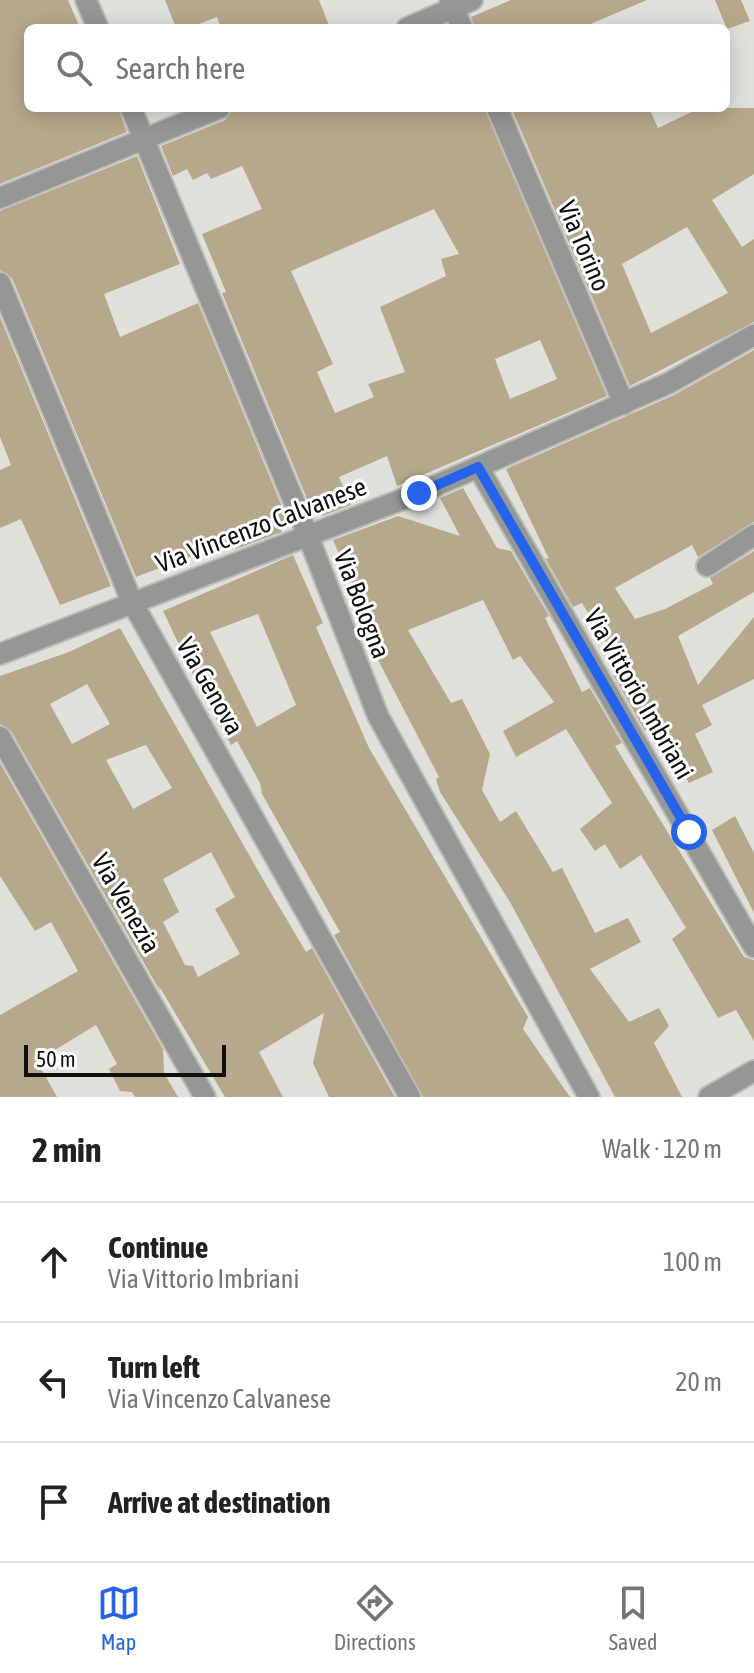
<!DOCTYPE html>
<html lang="en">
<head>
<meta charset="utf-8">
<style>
	:root { --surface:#fff; --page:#f6f6f6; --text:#202124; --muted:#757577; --line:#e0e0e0; --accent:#2563eb }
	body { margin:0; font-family:"Asap Condensed",sans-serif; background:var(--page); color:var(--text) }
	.scale { position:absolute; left:24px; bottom:20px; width:202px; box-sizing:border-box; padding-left:8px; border:4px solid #0f0f0d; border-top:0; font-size:22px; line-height:28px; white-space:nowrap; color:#0f0f0d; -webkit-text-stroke:6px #fff; paint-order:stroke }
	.stop { position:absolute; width:24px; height:24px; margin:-18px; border:6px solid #2563eb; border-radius:50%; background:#fff }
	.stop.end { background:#2563eb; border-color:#fff; box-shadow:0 2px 8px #0008 }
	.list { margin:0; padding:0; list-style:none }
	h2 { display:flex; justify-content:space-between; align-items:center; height:104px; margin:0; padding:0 32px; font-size:34px }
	h2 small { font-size:26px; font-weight:400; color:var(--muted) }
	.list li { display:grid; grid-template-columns:52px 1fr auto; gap:24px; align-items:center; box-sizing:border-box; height:120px; padding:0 32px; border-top:2px solid var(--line) }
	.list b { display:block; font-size:30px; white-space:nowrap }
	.list p { margin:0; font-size:26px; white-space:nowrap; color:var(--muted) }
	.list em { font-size:26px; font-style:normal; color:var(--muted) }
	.icon { flex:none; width:44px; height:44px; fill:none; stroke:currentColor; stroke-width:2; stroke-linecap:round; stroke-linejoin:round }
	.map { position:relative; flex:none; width:754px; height:1097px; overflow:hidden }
	.search { position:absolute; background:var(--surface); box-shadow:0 4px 20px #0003; left:24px; right:24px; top:24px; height:88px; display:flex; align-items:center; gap:20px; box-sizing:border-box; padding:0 28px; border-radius:12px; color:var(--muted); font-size:30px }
	.sheet { height:464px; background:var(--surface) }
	nav { display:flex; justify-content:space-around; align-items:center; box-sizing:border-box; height:112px; border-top:2px solid var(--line); background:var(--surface); font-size:22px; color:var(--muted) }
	nav a { display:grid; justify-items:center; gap:4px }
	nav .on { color:var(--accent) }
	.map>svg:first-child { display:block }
	.building { fill:#b6a88c; fill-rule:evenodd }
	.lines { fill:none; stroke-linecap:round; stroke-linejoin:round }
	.minor-casing { stroke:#babab6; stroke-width:24 }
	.minor { stroke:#959795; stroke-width:20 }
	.route { stroke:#2563eb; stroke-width:10 }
	.labels { text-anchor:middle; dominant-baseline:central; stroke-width:6; stroke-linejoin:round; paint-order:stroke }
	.street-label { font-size:26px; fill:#0f0f0d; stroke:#fff }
</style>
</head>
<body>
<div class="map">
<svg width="754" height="1097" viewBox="0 0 754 1097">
	<rect width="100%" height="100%" fill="#e0e0db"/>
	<g class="building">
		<polygon points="0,0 68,0 80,28 28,28 28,108 118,108 127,132 0,184"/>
		<polygon points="165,0 319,0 330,28 221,28 217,17 188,28 176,28"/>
		<polygon points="511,0 647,0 581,28 475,28 471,17"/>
		<polygon points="715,0 741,0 750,21 727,29"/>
		<path d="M233,108H484L607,396L397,486L387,456L339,477L351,505L322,516L319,509L312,511L222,293L226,292L202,234L262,209L242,166L211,179L207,173L193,180L187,169L173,176L161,146L225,120ZM434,209L459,254L441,259L446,276L380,307L405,372L368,384L374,397L335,413L317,372L333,364L291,271ZM540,340L557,379L510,399L495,359Z"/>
		<path d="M522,108H649L658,128L700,108H754V174L712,200L742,247L754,239V322L630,386L513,112ZM687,227L728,293L651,333L622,264Z"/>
		<polygon points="137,156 180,264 104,294 120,337 198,303 288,521 278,524 282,532 236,549 232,541 136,577 12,278 0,270 0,211"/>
		<polygon points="0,317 111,586 60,605 21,519 0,528 0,470 11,465 0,437"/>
		<polygon points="754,350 754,522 698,557 692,545 615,588 635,619 665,609 713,584 710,578 754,551 754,592 678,636 698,685 754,617 754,679 702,705 712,725 695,734 713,772 689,783 654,727 645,731 613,675 623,670 582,603 573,607 545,558 549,559 506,469 674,395"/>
		<polygon points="463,488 497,548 511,551 549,616 545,618 582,692 590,688 622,743 615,746 744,957 754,960 754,1041 736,1010 718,1018 672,939 686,928 641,855 620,869 605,844 595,851 580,829 612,803 566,729 516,757 503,731 554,702 520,656 513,660 483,600 408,630 451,703 462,699 490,754 482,790 500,822 516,811 553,872 562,868 595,933 628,918 641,942 590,969 629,1022 659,1008 669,1026 654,1043 682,1097 615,1097 510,902 440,792 436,779 439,777 377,658 383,655 333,540 398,516 460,536 440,498"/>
		<path d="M293,555L323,623L316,627L369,748L528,1017L523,1029L570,1097H423L334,935L340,932L262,794L260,783L237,741L231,745L202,693L163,611ZM258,614L296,705L257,727L210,632Z"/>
		<path d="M120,628L264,881L306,952L312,948L395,1097H329L313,1063L324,1013L259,1052L283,1097H225L159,986L160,991L11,731L0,724V676L69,652ZM87,684L110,724L72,744L50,704ZM146,745L172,788L133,809L106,760ZM211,852L235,897L215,909L240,954L198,977L193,966L185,965L163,922L179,912L163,879Z"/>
		<polygon points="0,763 163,1049 164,1073 178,1097 135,1097 132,1092 120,1091 109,1069 117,1064 96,1025 37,1061 57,1097 0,1097 0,1015 78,971 51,922 35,931 0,876"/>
		<polygon points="735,816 754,853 754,913 712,830"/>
	</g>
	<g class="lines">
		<defs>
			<g id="minor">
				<polyline points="86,0 98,28"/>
				<polyline points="450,0 462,28"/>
				<polyline points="407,28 472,0"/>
				<polyline points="131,108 307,533 378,716 589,1097"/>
				<polyline points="497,108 624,404"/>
				<polyline points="0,198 220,108"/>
				<polyline points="0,283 132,602 410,1097"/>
				<polyline points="478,467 754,947"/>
				<polyline points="707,566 754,535"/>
				<polyline points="0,654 419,493 669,383 754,335"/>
				<polyline points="0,737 205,1097"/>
				<polyline points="709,1097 754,1071"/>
			</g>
		</defs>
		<use href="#minor" class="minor-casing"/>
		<use href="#minor" class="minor"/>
	</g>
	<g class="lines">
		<polyline class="route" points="419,493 478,467 689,832"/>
	</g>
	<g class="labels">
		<g class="street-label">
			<text transform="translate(584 246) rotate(67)">Via Torino</text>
			<text transform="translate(261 525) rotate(-21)">Via Vincenzo Calvanese</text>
			<text transform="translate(362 604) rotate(69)">Via Bologna</text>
			<text transform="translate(210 686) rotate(60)">Via Genova</text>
			<text transform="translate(639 694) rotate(60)">Via Vittorio Imbriani</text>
			<text transform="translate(126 903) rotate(60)">Via Venezia</text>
		</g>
	</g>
</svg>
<div class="scale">50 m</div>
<div class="stop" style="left:689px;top:832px"></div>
<div class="stop end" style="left:419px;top:493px"></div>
<div class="search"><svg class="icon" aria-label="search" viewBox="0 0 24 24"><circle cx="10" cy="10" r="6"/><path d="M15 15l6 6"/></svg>Search here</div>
</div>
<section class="sheet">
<h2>2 min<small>Walk · 120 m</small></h2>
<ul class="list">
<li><svg class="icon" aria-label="ahead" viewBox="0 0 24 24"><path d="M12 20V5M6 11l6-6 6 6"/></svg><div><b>Continue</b><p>Via Vittorio Imbriani</p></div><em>100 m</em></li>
<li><svg class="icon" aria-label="left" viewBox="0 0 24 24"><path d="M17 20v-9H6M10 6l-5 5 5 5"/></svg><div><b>Turn left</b><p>Via Vincenzo Calvanese</p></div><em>20 m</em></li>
<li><svg class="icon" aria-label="arrive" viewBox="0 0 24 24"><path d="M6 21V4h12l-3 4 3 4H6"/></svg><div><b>Arrive at destination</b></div></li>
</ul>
</section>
<nav>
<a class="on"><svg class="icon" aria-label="map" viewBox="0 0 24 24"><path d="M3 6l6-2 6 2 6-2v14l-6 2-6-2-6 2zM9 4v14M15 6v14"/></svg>Map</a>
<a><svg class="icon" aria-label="directions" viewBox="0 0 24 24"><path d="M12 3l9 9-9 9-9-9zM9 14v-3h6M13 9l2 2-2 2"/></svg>Directions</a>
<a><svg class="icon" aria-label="saved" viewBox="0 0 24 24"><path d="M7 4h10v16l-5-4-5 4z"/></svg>Saved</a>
</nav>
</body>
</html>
